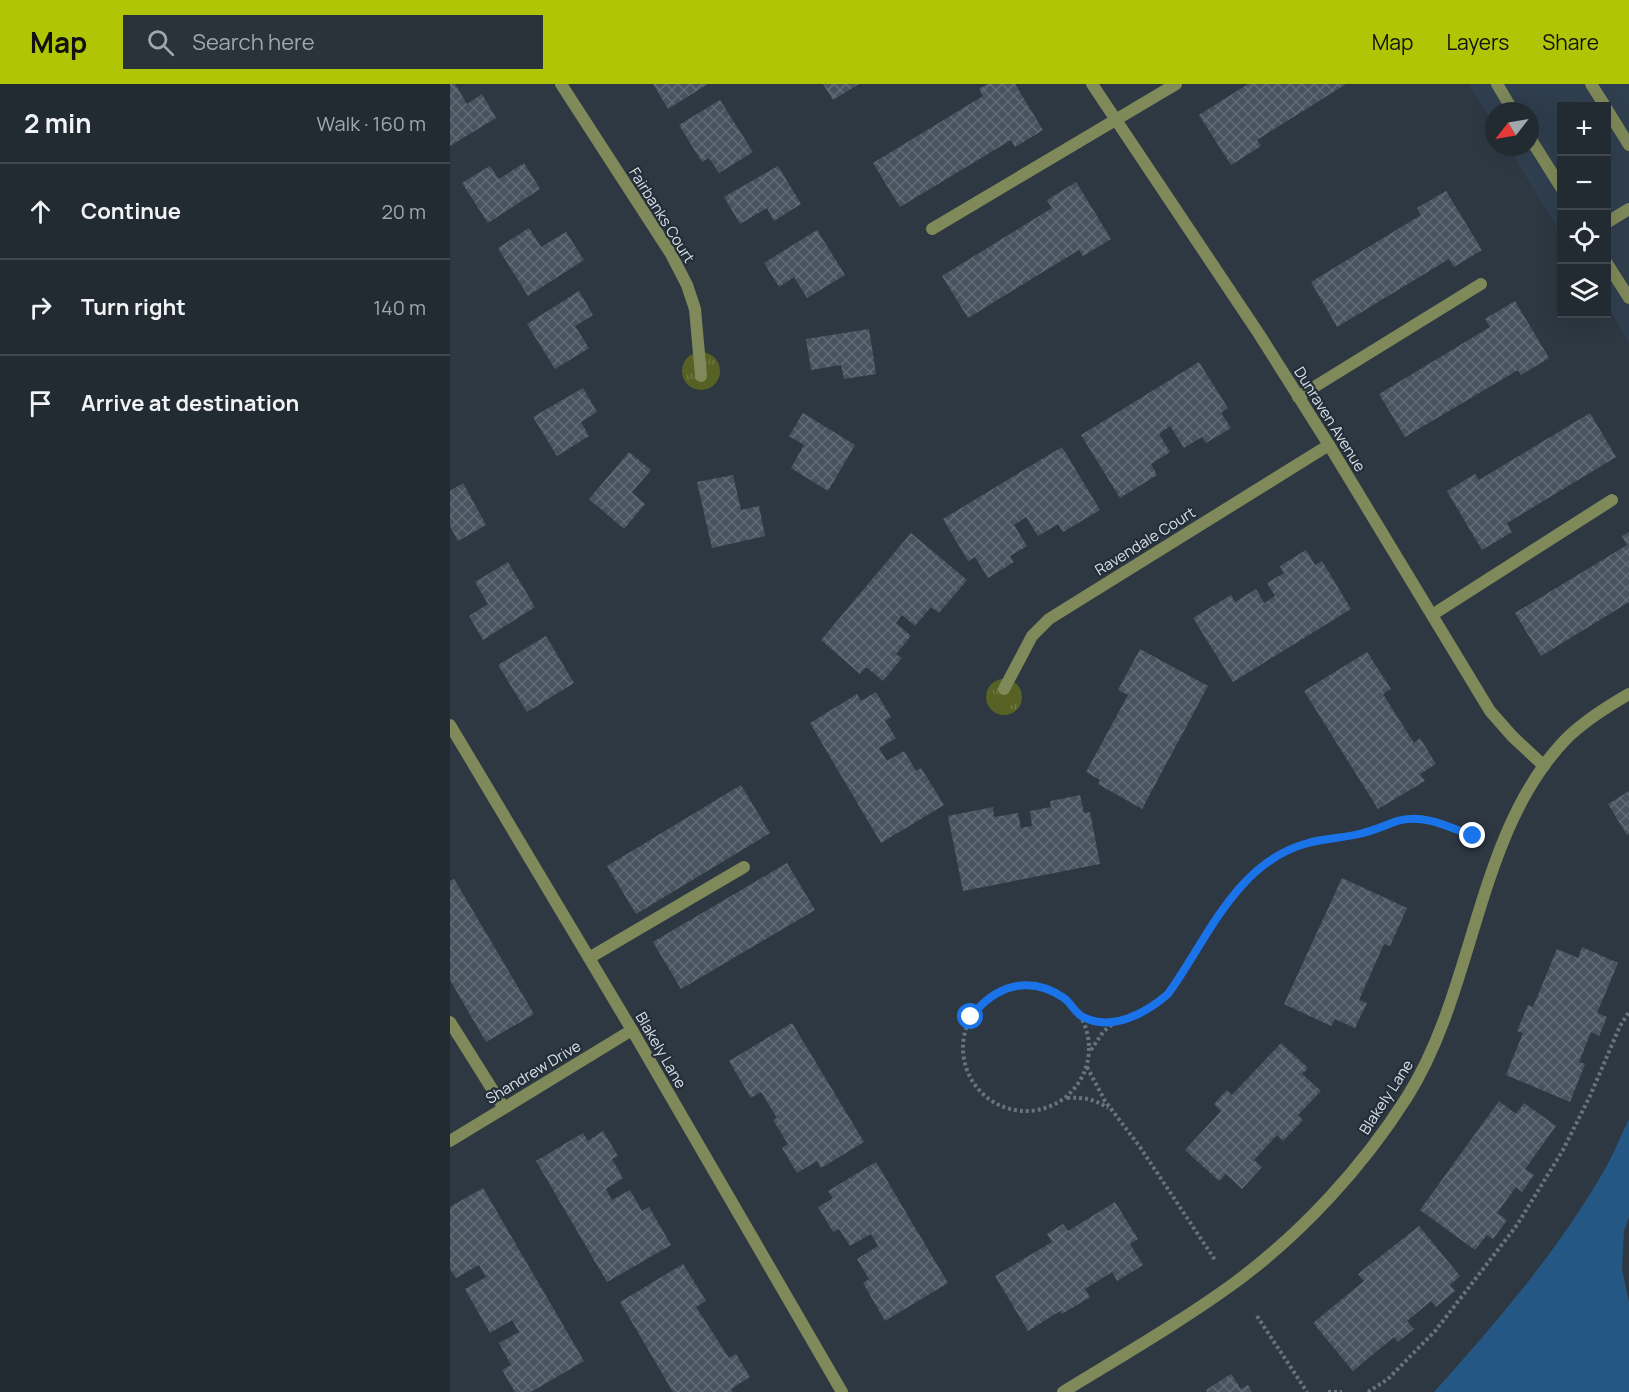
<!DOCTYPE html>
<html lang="en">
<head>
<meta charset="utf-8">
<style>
	:root { --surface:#222a32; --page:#2a323a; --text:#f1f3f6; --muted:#a2a7ac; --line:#3f464d; --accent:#afc506 }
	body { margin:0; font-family:Manrope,sans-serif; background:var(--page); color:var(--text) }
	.controls { position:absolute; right:18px; top:18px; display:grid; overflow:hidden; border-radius:0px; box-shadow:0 6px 24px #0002 }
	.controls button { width:54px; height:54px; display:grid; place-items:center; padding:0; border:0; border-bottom:2px solid var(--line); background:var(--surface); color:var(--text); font:30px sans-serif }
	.compass { position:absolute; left:1035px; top:18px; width:54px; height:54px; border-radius:50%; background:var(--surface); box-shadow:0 6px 24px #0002; rotate:239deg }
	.stop { position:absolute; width:18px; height:18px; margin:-14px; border:4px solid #1a73e8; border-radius:50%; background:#fff }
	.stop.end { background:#1a73e8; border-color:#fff; box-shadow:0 2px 6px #0008 }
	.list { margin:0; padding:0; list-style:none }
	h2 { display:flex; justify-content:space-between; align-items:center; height:78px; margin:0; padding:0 24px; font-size:26px }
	h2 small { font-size:20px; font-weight:400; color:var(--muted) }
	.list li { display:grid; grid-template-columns:39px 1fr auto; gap:18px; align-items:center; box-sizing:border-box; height:96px; padding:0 24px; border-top:2px solid var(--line) }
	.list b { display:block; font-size:22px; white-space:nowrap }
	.list em { font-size:20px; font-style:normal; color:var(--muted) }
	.icon { flex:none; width:33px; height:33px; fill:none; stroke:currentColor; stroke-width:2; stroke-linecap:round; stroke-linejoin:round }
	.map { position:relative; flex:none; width:1179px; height:1308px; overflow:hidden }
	header { display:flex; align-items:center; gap:36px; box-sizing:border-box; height:84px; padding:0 30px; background:var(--accent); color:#111 }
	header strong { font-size:28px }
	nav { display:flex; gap:33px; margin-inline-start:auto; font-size:21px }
	.search { width:420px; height:54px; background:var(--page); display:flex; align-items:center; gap:15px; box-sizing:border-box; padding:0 21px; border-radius:0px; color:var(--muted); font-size:22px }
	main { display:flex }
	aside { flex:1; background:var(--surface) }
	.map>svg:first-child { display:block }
	.built { fill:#303f4f }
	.grass { fill:url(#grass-tufts) }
	.water { fill:#255785 }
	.building { fill:url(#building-cross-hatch) }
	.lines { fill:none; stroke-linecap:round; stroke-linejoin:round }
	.path { stroke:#69737c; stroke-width:4; stroke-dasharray:3 3; stroke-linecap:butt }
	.service { stroke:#7f8959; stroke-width:12 }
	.minor { stroke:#7f8959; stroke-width:12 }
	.route { stroke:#1a73e8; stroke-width:8 }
	.labels { text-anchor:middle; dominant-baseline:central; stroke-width:4.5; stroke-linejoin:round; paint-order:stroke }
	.street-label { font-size:15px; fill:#d9e0e7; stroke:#232e38 }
</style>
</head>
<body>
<header>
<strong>Map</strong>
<div class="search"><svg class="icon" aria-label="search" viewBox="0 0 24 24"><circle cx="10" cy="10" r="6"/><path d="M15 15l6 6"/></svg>Search here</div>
<nav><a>Map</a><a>Layers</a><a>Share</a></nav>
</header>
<main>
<aside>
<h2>2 min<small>Walk · 160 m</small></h2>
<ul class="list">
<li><svg class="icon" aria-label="ahead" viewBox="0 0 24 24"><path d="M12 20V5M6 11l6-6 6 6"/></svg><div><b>Continue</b></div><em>20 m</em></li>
<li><svg class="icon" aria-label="right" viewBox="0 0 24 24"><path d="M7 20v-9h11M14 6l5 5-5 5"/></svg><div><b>Turn right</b></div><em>140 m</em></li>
<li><svg class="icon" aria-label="arrive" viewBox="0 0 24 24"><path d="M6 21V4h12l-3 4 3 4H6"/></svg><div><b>Arrive at destination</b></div></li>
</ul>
</aside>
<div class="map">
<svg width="1179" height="1308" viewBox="0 0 1179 1308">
	<defs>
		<pattern id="grass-tufts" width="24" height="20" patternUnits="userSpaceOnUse" patternTransform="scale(1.5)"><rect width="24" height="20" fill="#576124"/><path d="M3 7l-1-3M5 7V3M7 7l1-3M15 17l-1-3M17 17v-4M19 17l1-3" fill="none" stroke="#6f7744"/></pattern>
		<pattern id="building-cross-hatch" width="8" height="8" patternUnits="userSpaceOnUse" patternTransform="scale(1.5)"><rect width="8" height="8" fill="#48535f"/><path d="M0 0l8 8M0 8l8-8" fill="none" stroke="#626b76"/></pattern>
	</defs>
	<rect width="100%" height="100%" fill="#2d3842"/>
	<polygon class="built" points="1019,0 1179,0 1179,258 1157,222 1156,22 1112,22 1111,150 1058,63 1080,63 1080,27 1044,27 1044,41"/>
	<g class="grass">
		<circle cx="251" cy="287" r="19"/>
		<circle cx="554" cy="613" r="18"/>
	</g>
	<path class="water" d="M1179,1035V1133L1174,1147L1172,1185L1179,1218V1308H984C1047,1238 1108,1167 1155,1085C1164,1069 1171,1051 1179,1035Z"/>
	<g class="building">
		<polygon points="0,0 5,0 17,20 32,10 46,34 0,62"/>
		<polygon points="203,0 258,0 218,25"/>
		<polygon points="373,0 409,0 383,16"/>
		<polygon points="537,0 565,0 593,46 565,63 561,56 450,123 423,79 533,12 529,5"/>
		<polygon points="798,0 896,0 807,56 811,62 781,81 749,31"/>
		<polygon points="270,16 303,68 269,89 259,74 252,78 229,41"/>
		<polygon points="74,79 90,105 38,139 12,99 40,82 49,95"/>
		<polygon points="328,82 351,120 324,137 317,124 290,140 274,113"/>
		<polygon points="626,98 661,155 633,172 629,166 518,234 492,192 602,124 597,116"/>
		<polygon points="996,107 1032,166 1004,183 999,175 887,243 861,198 971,131 967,124"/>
		<polygon points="79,144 91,163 116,148 134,176 78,212 48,164"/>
		<polygon points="367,146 395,191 357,214 344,193 329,203 314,179"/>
		<polygon points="129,207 143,231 125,242 139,264 105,285 77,240"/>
		<polygon points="1065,217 1099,274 1071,291 1068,286 955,353 929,310 1040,243 1035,235"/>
		<polygon points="419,245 426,290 394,295 391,281 361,286 356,255"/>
		<polygon points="749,278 778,324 771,329 781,344 756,359 752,353 734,364 720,342 709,350 720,368 701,380 707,391 670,414 631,351"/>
		<polygon points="133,304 147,328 131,338 139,352 107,372 83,333"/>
		<polygon points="353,329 405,361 378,407 341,384 354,361 339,352"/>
		<polygon points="1140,329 1166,373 1057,439 1062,448 1032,466 997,407 1025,390 1029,396"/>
		<polygon points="612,363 650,426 613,448 608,440 588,452 576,433 564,441 577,462 560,472 564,478 538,494 525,473 518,477 493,435"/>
		<polygon points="179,368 201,386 182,408 195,420 174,445 139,415"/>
		<polygon points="283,391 291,426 309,422 315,452 262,464 247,398"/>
		<polygon points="13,399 36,441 8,457 0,442 0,407"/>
		<polygon points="1179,448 1179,518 1091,572 1065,529 1177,461 1172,452"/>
		<polygon points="461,449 517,496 489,529 481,523 465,542 452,531 446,539 461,552 446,570 452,574 433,597 416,583 410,590 371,556"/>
		<polygon points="856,466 865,481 872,477 901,525 783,598 743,534 781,511 785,518 806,505 814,519 825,512 817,499 834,489 830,482"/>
		<polygon points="58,478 85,523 33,556 19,532 38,520 25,498"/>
		<polygon points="96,552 124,599 77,628 48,581"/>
		<polygon points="690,565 758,602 692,725 648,700 650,696 636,688 678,611 668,606"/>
		<polygon points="917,568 941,605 933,610 948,634 964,659 970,654 986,680 970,690 975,697 928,725 854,607"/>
		<polygon points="426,608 441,633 435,637 446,654 429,664 437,677 454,667 466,687 471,684 494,721 431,759 360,639 407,610 411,617"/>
		<polygon points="291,701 320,749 186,830 157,782"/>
		<polygon points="1179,707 1179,750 1177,751 1158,720"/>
		<polygon points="630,711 634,729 640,728 650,780 513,807 498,732 543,723 544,733 568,729 571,744 582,742 580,727 601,723 600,717"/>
		<polygon points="337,779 365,826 231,905 203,858"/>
		<polygon points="892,794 957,824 940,862 934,860 909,916 917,919 905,944 885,935 881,942 834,920"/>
		<polygon points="4,795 84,930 36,958 0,896 0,797"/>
		<polygon points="1132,863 1168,879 1147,929 1157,933 1149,952 1141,948 1129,978 1135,980 1120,1018 1056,991 1073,949 1067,947 1078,921 1083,923 1107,865 1128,874"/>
		<polygon points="342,939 414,1058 371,1084 367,1077 347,1089 332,1064 338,1060 323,1036 327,1034 311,1008 301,1014 279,977"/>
		<polygon points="831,959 858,984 852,990 871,1007 848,1031 853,1036 833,1057 827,1051 804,1076 812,1083 792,1105 776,1090 769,1097 735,1066 771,1027 764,1020 777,1006 782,1011"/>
		<polygon points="1049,1017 1066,1030 1074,1019 1106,1042 1075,1085 1084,1091 1072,1108 1066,1103 1047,1129 1057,1136 1043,1155 1037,1151 1025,1166 970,1126"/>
		<polygon points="153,1047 168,1072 162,1075 173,1094 156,1105 162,1116 180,1106 192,1127 199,1123 221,1161 157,1198 86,1077 133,1049 138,1057"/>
		<polygon points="426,1078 498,1199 435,1237 413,1199 419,1195 407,1175 428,1162 421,1150 400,1162 389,1145 383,1148 368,1123 383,1114 378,1107"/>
		<polygon points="33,1104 134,1277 81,1308 65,1308 52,1286 61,1281 49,1259 69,1248 62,1236 40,1249 15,1205 36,1193 29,1181 6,1194 0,1185 0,1123"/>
		<polygon points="665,1118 688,1155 680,1160 693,1181 667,1197 662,1188 635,1205 640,1213 612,1230 610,1227 578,1247 545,1192 602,1158 597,1150 613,1140 618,1147"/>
		<polygon points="969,1142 1010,1192 1000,1201 1005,1207 986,1223 981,1217 957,1237 964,1245 948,1258 944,1253 903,1287 863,1239 914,1197 908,1190"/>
		<polygon points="233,1180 256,1217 246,1223 279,1274 286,1270 300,1293 281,1305 283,1308 223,1308 170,1218"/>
		<polygon points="781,1290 791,1305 798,1301 802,1308 757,1308 756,1306"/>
	</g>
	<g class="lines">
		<g class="path">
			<circle cx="576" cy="964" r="63"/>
			<path d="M631,933C724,963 747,842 798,794C833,759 865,759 910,750C923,748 935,740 948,737C974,730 999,743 1023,752"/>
			<polyline points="641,966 653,948 665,938"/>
			<polyline points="637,983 655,1017 690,1063 765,1176"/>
			<path d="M617,1014C634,1013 644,1015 658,1024"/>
			<polyline points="807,1232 857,1308"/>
			<polyline points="878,1308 892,1308"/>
			<polyline points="918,1308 938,1295 986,1246 1067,1141 1113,1066 1140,1012 1170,942 1179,928"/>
		</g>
		<g class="service">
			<polyline points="1141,0 1155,22"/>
			<polyline points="1156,24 1179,61"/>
			<polyline points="1156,139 1179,125"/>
			<polyline points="482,145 726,0"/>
			<polyline points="848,313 1031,200"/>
			<polyline points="982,531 1162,416"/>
			<polyline points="0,938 54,1024"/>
		</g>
		<g class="minor">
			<polyline points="111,0 221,170 237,201 245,225 251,292"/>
			<polyline points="642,0 809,250 879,361 1040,627 1062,652 1094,682"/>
			<polyline points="1047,0 1063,27"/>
			<polyline points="1080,54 1112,105"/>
			<polyline points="1156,178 1179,214"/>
			<polyline points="554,605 582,552 599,535 879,361"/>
			<polyline points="0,641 182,946 392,1308"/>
			<polyline points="139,874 294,783"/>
			<polyline points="0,1057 182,946"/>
			<path d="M613,1308C670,1273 729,1239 783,1200C850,1151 913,1083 957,1013C1026,905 1026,746 1118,653C1136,636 1158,622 1179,610"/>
		</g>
	</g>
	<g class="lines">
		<path class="route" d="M521,933C544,902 579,890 614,914C621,919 625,929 633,933C662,948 696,929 718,910C758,855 786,778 858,759C876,754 895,754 913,749C925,746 936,741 947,737C973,729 999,743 1023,752"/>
	</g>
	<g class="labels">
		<g class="street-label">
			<text transform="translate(212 131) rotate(58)">Fairbanks Court</text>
			<text transform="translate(880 335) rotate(58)">Dunraven Avenue</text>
			<text transform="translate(695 457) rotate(-32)">Ravendale Court</text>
			<text transform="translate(211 966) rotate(60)">Blakely Lane</text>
			<text transform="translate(83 988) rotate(-31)">Shandrew Drive</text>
			<text transform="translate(936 1013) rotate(-57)">Blakely Lane</text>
		</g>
	</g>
</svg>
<div class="controls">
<button>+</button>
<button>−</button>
<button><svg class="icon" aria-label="locate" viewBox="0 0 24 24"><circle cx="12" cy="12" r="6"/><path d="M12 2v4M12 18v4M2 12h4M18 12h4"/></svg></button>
<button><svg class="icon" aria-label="layers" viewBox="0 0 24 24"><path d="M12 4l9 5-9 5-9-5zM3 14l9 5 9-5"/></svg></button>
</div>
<svg class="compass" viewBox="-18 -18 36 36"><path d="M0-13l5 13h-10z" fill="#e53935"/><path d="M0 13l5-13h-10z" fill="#a2a7ac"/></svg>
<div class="stop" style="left:521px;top:933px"></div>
<div class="stop end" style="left:1023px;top:752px"></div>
</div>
</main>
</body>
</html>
